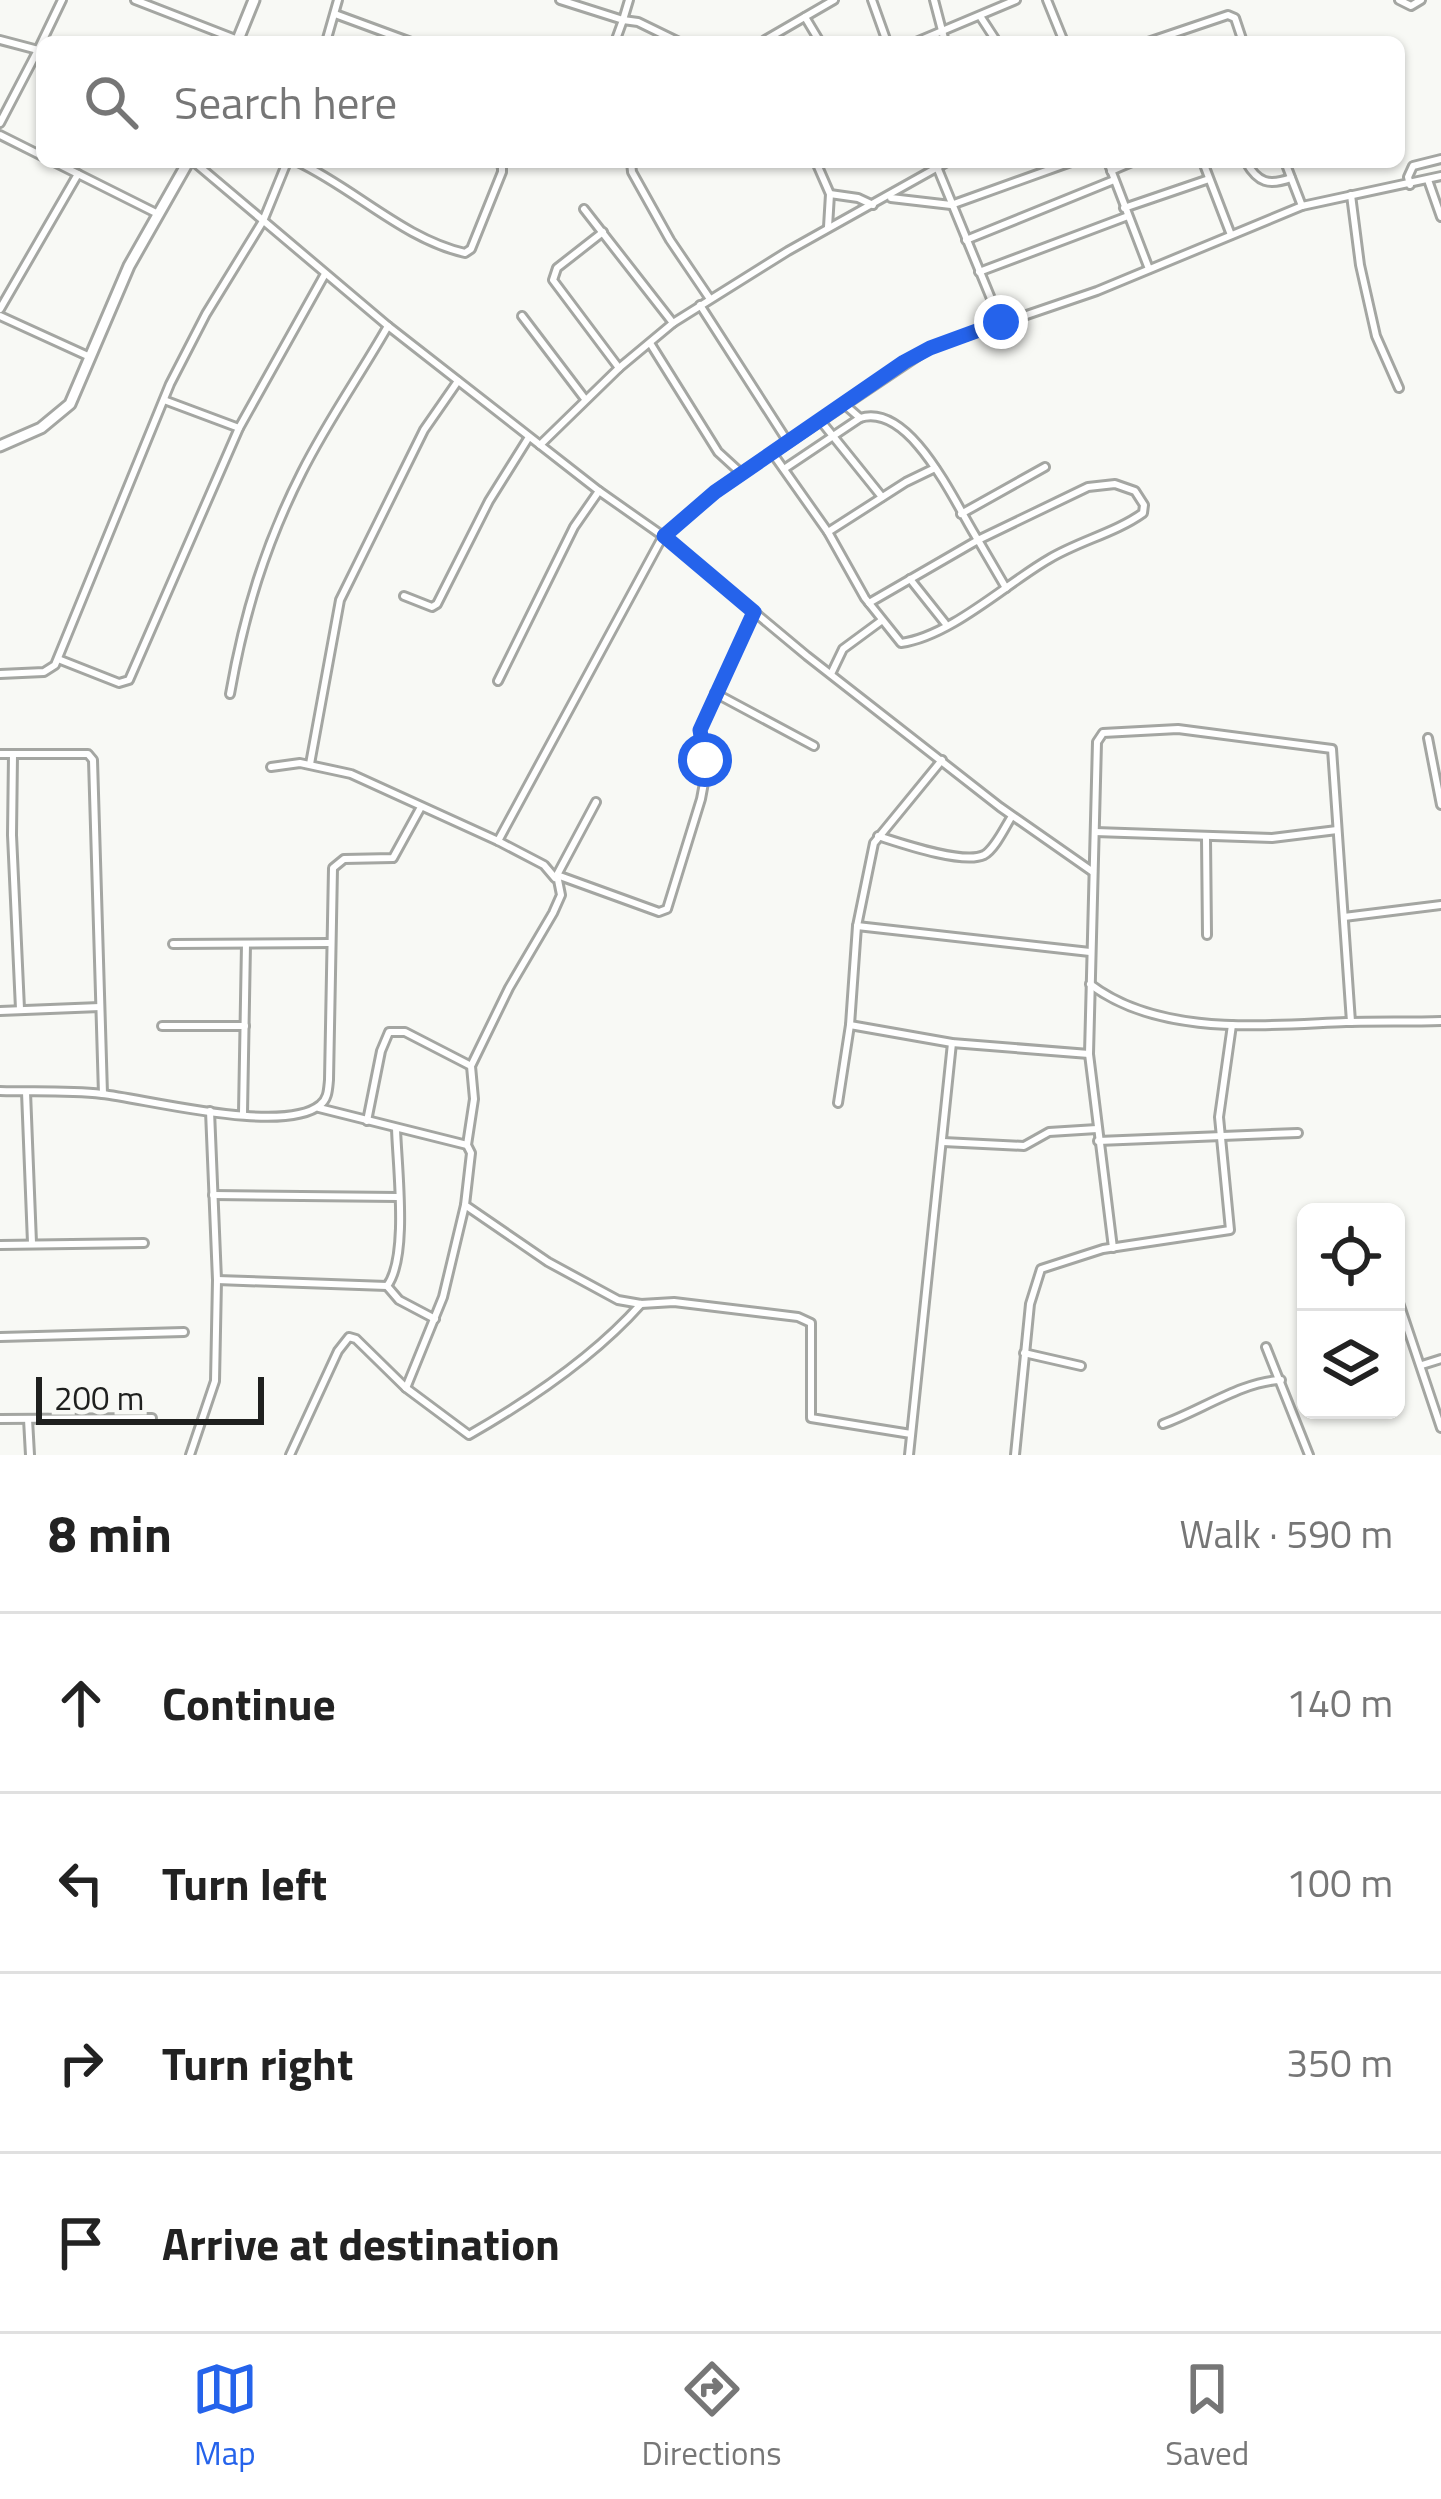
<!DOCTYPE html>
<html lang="en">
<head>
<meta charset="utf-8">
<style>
	:root { --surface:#fff; --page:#f6f6f6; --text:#222; --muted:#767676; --line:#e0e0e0; --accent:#2563eb }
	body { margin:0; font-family:"Titillium Web",sans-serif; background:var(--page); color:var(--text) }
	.controls { position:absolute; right:36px; bottom:36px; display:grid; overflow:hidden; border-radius:18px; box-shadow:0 3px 9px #0004 }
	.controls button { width:108px; height:108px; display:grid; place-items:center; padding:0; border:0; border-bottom:3px solid var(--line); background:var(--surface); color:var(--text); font:60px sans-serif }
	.scale { position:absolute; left:36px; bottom:30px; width:228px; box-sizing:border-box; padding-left:12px; border:6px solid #1f201e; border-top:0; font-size:33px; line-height:42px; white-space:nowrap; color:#1f201e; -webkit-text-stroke:9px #f8f9f5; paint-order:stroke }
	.stop { position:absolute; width:36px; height:36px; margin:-27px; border:9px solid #2563eb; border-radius:50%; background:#fff }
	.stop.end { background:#2563eb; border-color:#fff; box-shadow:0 3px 12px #0008 }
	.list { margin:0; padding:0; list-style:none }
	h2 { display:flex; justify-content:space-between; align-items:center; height:156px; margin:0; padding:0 48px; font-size:51px }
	h2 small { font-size:39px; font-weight:400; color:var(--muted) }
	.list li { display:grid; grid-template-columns:78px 1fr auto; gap:36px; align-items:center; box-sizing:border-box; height:180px; padding:0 48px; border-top:3px solid var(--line) }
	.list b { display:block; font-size:45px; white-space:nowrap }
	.list em { font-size:39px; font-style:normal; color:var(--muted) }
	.icon { flex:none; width:66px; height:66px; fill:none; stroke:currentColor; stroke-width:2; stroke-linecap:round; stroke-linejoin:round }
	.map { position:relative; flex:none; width:1441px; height:1455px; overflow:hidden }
	.search { position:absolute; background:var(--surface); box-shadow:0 3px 9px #0004; left:36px; right:36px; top:36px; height:132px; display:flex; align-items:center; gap:30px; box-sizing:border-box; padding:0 42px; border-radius:18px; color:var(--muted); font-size:45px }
	.sheet { height:876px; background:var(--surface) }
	nav { display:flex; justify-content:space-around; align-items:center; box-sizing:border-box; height:168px; border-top:3px solid var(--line); background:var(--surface); font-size:33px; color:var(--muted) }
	nav a { display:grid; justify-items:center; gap:6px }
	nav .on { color:var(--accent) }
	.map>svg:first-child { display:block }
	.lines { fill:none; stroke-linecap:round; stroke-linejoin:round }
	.street-casing { stroke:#a4a6a2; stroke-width:12 }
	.secondary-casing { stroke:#a4a6a2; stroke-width:15 }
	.street { stroke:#fff; stroke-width:6 }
	.secondary { stroke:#fff; stroke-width:9 }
	.route { stroke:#2563eb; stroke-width:15 }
</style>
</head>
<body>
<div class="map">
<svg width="1441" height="1455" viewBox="0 0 1441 1455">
	<rect width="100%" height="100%" fill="#f8f9f5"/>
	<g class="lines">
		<defs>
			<g id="street">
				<polyline points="135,0 238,40"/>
				<polyline points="560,0 623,20 615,42"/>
				<polyline points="629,0 623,20 638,22 679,42"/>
				<polyline points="872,0 887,42"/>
				<polyline points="934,0 945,42"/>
				<polyline points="1047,0 1064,42"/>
				<polyline points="1399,0 1411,6 1421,0"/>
				<polyline points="335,14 411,42"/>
				<polyline points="980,16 997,42"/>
				<polyline points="805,17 820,42"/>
				<polyline points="0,40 38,50 62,0"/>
				<polyline points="765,40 834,0"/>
				<polyline points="326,42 338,0"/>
				<polyline points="916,42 1016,0"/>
				<polyline points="1148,42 1228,15 1235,18 1243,42"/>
				<polyline points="0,123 37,52"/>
				<polyline points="0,135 42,156"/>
				<polyline points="194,162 388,326 599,491 663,536 807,656 1000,807 1093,872"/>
				<path d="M298,162C355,189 404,239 465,253L471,249L502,172V165L497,162"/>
				<polyline points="631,162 632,172 670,240 710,299"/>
				<polyline points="816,162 830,194 828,227"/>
				<polyline points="935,162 1001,323"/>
				<polyline points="1108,162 1149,269"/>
				<polyline points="1203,162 1231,235"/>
				<path d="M1246,162C1258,183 1269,186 1291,178"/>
				<polyline points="1285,162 1302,206"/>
				<polyline points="1111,171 1132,162"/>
				<polyline points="78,174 156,213"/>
				<polyline points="1428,180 1441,217"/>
				<polyline points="1410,185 1408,177 1413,166 1441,159"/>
				<polyline points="830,194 858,198 873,205"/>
				<polyline points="1351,195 1360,265 1376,336 1399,388"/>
				<polyline points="891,198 951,205 1071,162"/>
				<polyline points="1124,208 1209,179"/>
				<polyline points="584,209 673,323"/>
				<polyline points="603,232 557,268 553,280 619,368"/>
				<polyline points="966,240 1114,180"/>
				<polyline points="979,272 1128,216"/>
				<polyline points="700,305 788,442"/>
				<polyline points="0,309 78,174 54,162"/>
				<polyline points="0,316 90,357"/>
				<polyline points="522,316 585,399"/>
				<polyline points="650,343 718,452 742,474"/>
				<polyline points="164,400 239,428"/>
				<polyline points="820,420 882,497"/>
				<polyline points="540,445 619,368 673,323 788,251 947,162"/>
				<path d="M773,454L828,532L865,598L901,643C951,636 1007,583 1049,559C1079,541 1115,533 1143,513L1144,505L1135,491L1115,484L1088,487L978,540C955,504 911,402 860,418L844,404"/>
				<polyline points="784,469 860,418"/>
				<polyline points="961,514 1045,467"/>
				<polyline points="828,532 906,482 935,468"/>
				<polyline points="910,579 945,623"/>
				<polyline points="404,596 432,607 437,604 489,501 529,437"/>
				<polyline points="869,603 978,540 1006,588"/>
				<polyline points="58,659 119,683 129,680 239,428 325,274"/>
				<polyline points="0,674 44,672 55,665 170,384 206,314 263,221 287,162"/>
				<polyline points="831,674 843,649 881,621"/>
				<polyline points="498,681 574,527 599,491"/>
				<polyline points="715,693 814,746"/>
				<path d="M230,694C244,614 265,545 302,472C327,422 360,375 388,326"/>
				<polyline points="1428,738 1441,805"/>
				<polyline points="0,754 88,754 93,760 103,1094"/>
				<polyline points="13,755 12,835 20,1009"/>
				<polyline points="310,764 340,600 424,430 458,381"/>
				<polyline points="271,767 300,763 351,774 498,841 544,865 555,878"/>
				<polyline points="596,802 557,875 561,895 553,913 509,988 471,1066 474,1099 467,1145 471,1153 465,1205 548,1262 618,1300 641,1304 674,1302 798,1317 811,1323 811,1418 911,1434"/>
				<polyline points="1095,832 1272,838 1337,830"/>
				<path d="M878,836C900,843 963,865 984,855C995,849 1005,827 1012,816"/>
				<polyline points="1206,838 1207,935"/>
				<polyline points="498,841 663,536 715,492 930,348 1097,291 1302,206 1441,176"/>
				<polyline points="557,875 659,912 667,909 701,799 706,772 700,730 754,612"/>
				<polyline points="1344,917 1441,905"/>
				<polyline points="857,926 1090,952"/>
				<polyline points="173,944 330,943"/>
				<path d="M1090,984C1159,1037 1265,1025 1346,1022C1378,1021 1410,1022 1441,1021"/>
				<polyline points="0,1011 100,1007"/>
				<polyline points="850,1025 952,1043 1089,1054"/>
				<polyline points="162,1026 245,1026"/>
				<path d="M0,1091C34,1092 68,1090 102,1094C147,1099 283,1135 320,1105C328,1099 328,1090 329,1080L333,868L344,859L393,858L421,807"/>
				<polyline points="26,1092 32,1243"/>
				<polyline points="838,1103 850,1025 857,926 874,843 942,760"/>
				<polyline points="319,1108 467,1145"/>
				<polyline points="243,1113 246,944"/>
				<polyline points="367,1121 381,1051 389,1032 405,1032 471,1066"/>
				<polyline points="1098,1141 1298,1133"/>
				<polyline points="943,1142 1024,1146 1049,1132 1097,1129"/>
				<polyline points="213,1195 398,1197"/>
				<polyline points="0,1245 144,1243"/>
				<polyline points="1113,1248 1089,1054 1097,742 1103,733 1178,729 1332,749 1351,1022"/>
				<path d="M217,1280L387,1286C409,1257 397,1166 396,1128"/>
				<polyline points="387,1286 399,1300 435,1319"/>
				<polyline points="1396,1294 1441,1428"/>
				<polyline points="0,1337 184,1332"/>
				<polyline points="1266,1347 1309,1455"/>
				<polyline points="1024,1353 1081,1366"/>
				<polyline points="1422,1365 1441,1359"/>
				<polyline points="406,1388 443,1297 465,1205"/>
				<polyline points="0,1419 152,1418"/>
				<polyline points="28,1419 30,1455"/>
				<path d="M1163,1424C1200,1411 1243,1381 1281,1380"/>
				<polyline points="190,1455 215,1381 217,1280 210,1111"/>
				<path d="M290,1455L338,1351L349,1337L356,1339L406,1388L469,1435C530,1400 594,1357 641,1304"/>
				<polyline points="909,1455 952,1043"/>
				<polyline points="1015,1455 1030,1304 1041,1269 1103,1249 1230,1230 1219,1117 1232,1025"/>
			</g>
			<g id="secondary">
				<polyline points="237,42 254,0"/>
				<polyline points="0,446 41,428 70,404 129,266 188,162"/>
			</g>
		</defs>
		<use href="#street" class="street-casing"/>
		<use href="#secondary" class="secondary-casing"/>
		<use href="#street" class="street"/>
		<use href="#secondary" class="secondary"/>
	</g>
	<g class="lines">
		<polyline class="route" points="705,760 700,730 754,612 664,536 715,492 904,362 930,348 1001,322"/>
	</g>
</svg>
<div class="controls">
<button><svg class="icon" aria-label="locate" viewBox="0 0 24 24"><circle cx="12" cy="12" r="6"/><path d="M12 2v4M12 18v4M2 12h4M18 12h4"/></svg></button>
<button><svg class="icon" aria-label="layers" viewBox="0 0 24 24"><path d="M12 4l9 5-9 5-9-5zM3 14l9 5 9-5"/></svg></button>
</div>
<div class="scale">200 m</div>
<div class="stop" style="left:705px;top:760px"></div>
<div class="stop end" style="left:1001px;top:322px"></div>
<div class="search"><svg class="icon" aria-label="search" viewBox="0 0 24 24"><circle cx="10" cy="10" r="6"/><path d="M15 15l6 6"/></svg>Search here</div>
</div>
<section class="sheet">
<h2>8 min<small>Walk · 590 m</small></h2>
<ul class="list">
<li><svg class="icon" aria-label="ahead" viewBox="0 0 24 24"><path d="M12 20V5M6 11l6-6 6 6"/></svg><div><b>Continue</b></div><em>140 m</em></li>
<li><svg class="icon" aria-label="left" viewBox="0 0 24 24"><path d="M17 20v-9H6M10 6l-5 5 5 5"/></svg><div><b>Turn left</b></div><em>100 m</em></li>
<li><svg class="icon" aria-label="right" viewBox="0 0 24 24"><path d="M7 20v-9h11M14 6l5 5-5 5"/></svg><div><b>Turn right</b></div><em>350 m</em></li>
<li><svg class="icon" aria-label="arrive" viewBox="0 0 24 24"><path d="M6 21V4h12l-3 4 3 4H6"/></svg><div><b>Arrive at destination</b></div></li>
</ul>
</section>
<nav>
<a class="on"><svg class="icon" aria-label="map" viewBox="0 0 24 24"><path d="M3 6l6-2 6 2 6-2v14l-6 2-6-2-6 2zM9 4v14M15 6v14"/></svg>Map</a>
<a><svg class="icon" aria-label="directions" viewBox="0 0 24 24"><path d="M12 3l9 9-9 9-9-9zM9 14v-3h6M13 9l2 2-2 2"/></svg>Directions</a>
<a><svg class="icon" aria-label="saved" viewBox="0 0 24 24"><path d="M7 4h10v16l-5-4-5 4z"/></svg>Saved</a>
</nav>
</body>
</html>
